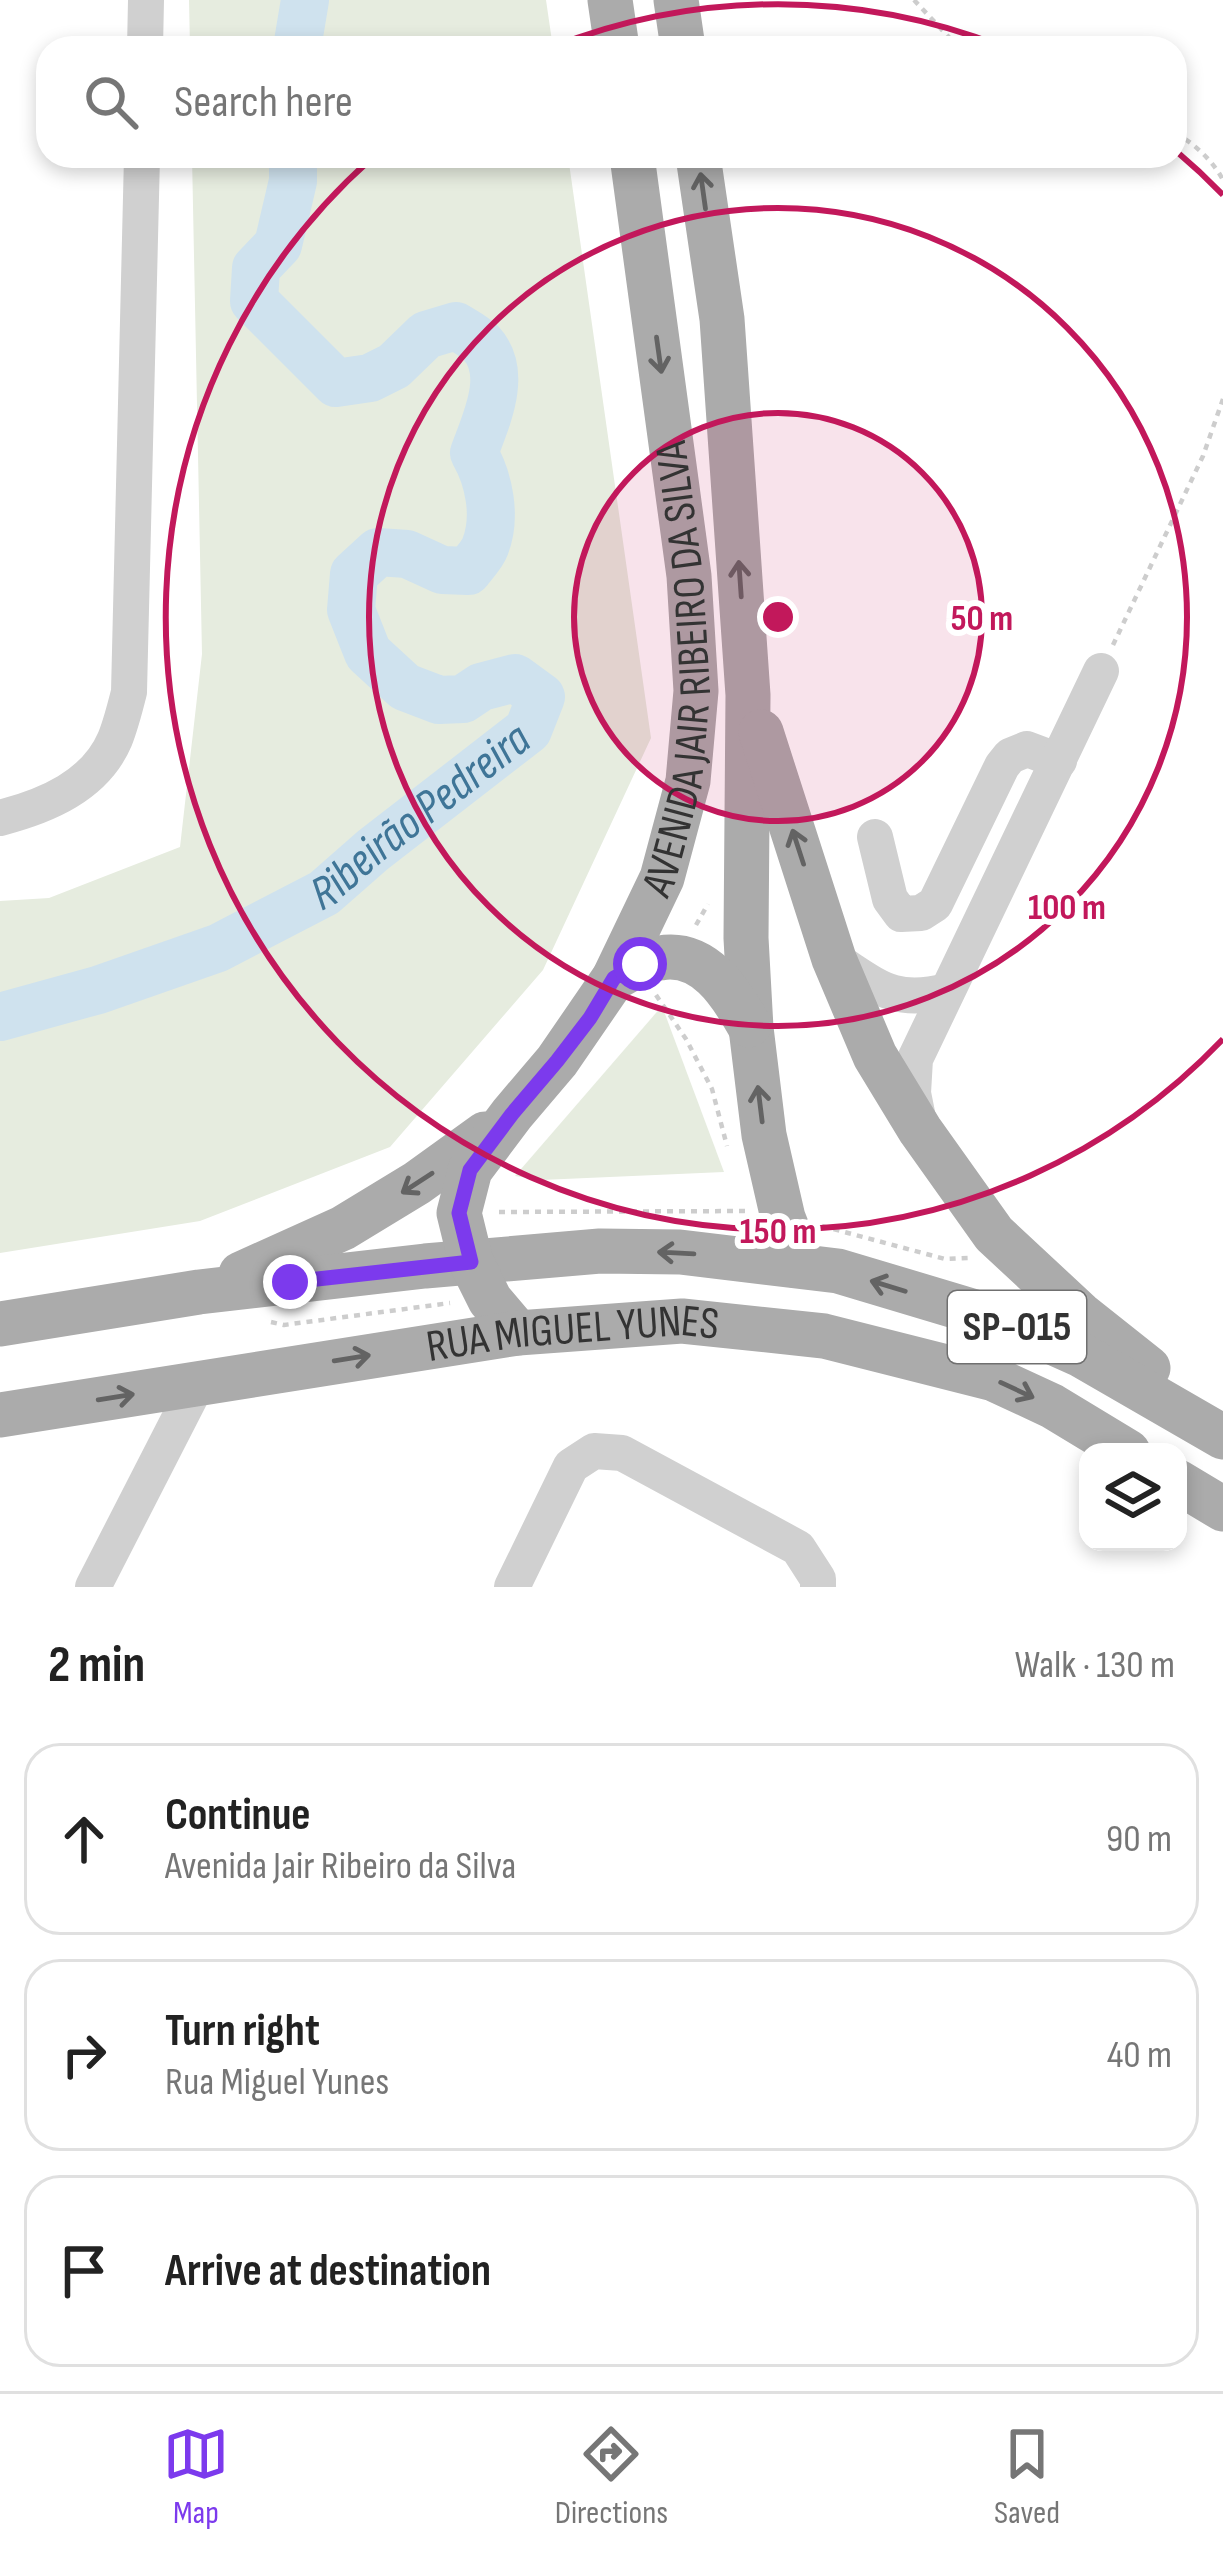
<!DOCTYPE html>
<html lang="en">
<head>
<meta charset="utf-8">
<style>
	:root { --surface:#fff; --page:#f6f6f6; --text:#222; --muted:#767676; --line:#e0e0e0; --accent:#7c3aed }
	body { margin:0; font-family:"Sofia Sans Condensed",sans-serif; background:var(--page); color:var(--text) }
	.controls { position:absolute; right:36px; bottom:36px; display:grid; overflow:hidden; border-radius:24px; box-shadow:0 6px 18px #0003 }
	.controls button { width:108px; height:108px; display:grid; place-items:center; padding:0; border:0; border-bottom:3px solid var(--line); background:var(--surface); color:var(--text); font:60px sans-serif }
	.stop { position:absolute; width:36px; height:36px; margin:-27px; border:9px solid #7c3aed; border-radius:50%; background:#fff }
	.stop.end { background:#7c3aed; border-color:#fff; box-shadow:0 3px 12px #0008 }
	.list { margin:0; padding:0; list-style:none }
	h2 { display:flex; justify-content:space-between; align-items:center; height:156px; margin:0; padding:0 48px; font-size:51px }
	h2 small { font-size:39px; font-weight:400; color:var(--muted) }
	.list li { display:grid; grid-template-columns:78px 1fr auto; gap:36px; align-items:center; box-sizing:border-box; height:192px; margin:0 24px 24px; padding:0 24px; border:3px solid var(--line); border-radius:36px }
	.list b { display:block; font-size:45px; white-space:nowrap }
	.list p { margin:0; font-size:39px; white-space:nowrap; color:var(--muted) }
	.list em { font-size:39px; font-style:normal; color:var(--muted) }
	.icon { flex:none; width:66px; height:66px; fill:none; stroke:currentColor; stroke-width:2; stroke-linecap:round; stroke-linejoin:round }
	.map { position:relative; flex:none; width:1223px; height:1587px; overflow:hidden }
	.search { position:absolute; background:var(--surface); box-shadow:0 6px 18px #0003; left:36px; right:36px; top:36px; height:132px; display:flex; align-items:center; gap:30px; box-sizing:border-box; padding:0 42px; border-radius:36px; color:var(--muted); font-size:45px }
	.sheet { height:804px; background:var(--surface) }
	nav { display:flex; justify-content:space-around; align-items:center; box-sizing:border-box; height:168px; border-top:3px solid var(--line); background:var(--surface); font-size:33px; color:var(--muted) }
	nav a { display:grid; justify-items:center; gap:6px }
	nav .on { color:var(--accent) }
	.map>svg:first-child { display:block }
	.green { fill:#e6ecdf }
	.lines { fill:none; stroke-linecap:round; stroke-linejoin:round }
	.river { stroke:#cfe2ee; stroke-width:48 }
	.path { stroke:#cdcdcd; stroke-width:4.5; stroke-dasharray:6 6; stroke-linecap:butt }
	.minor { stroke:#d0d0d0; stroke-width:36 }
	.major { stroke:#ababab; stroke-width:45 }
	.oneway { stroke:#636363 }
	.route { stroke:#7c3aed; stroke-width:15 }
	.ring { fill:none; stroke:#c2185b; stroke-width:6 }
	.labels { text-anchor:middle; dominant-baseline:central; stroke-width:12; stroke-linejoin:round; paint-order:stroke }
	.shield { fill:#fff; stroke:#707070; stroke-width:3 }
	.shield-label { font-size:42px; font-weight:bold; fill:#333 }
	.street-label { font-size:45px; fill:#333; stroke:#fff }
	.water-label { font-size:48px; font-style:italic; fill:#3f7597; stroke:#fff }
	.centre { fill:#c2185b; stroke:#fff; stroke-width:6 }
	.ring-label { font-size:36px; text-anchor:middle; font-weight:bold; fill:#c2185b; stroke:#fff; stroke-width:12; stroke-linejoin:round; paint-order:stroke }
</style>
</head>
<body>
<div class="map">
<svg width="1223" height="1587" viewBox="0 0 1223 1587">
	<rect width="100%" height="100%" fill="#fff"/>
	<g class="green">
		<polygon points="189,0 546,0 553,48 190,48"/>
		<polygon points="192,156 568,156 651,738 543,970 390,1147 200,1221 0,1253 0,901 49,898 180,847 202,654"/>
		<polygon points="662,1006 724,1172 541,1180 515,1176"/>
	</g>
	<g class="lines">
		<g class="river">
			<polyline points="297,48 305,0"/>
			<path id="s1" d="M0,1017L98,990L218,948L324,893L373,850L528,730L541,697L515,678L481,687L463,699L439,700L405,687L368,653L351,610L354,574L378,552L407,554L442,570L468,571C473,564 482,555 485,547C497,517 489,479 474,453C486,420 509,373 481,343C474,336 464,331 456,326L426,335L394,366L370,378L336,383L254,301L256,268L278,245L293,181V156"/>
		</g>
		<g class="path">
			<polyline points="914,0 959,48"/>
			<path d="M1175,133C1194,143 1213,161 1223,180"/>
			<polyline points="1113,645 1203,456 1223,399"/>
			<polyline points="696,925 708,904"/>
			<polyline points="656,995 686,1039 712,1089 727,1146"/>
			<polyline points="499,1212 746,1211"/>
			<polyline points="822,1226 945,1259 968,1258"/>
			<polyline points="271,1322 284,1325 450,1303"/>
		</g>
		<g class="minor">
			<polyline points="145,48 146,0"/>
			<path d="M0,818C46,806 95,786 115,739C121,724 125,708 129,692L142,156"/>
			<polyline points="875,837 890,899 901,914 921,913 935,904 1002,766 1010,756 1027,749 1059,761"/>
			<path d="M834,959C877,986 893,1005 947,991"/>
			<polyline points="919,1123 913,1093 915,1059 1101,671"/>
			<polyline points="93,1587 197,1384"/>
			<polyline points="512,1587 571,1466 594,1451 622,1453 798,1548 818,1579 818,1587"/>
		</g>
		<g class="major">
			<polyline points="610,0 617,48"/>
			<polyline points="676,0 683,48"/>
			<polyline points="698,156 722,319 748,695 746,938 751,1028 764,1135 783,1218 790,1236 793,1265"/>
			<polyline points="761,732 834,959 875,1056 920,1130 994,1234 1080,1314 1148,1368"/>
			<path d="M614,978C629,970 644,960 660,958C704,950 731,993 749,1025"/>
			<polyline points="241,1274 343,1228 417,1183 485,1134"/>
			<polyline points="0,1324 199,1292 425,1266 600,1251 680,1252 838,1271 1005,1321 1081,1355 1223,1437"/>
			<path id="s2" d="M518,1333L490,1300L471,1262L459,1213L470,1170L512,1114L557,1061L614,978L662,878L688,781L696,691L689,576L632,156"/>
			<path id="s3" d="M0,1415L518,1333L682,1321L824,1336L994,1379L1052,1406L1128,1452"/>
			<polyline points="1178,1482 1223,1509"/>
		</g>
	</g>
	<defs><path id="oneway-shaft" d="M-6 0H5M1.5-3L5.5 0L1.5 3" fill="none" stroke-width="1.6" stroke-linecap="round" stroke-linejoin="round" transform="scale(3)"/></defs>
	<g class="oneway">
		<use href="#oneway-shaft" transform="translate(703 191) rotate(-98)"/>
		<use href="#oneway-shaft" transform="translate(659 355) rotate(82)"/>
		<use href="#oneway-shaft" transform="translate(740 579) rotate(-94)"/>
		<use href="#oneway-shaft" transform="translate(798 847) rotate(-108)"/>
		<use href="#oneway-shaft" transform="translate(760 1104) rotate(-97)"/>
		<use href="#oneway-shaft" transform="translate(417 1183) rotate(147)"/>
		<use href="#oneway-shaft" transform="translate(676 1253) rotate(-177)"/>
		<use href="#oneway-shaft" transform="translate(888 1286) rotate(-163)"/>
		<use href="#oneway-shaft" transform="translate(352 1358) rotate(-9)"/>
		<use href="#oneway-shaft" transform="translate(1017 1390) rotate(25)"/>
		<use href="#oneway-shaft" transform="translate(116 1397) rotate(-9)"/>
	</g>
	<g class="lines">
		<polyline class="route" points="290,1282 471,1262 459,1213 470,1170 512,1114 557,1061 590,1018 614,978 640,964"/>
	</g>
	<circle cx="778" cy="617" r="204" fill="#c2185b" fill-opacity=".12"/>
	<g class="ring">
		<circle cx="778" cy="617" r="204"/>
		<circle cx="778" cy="617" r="409"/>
		<path d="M1223 1039A613 613 0 1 1 372 158M553 47A613 613 0 0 1 1003 47M1176 151A613 613 0 0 1 1223 195"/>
	</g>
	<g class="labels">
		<rect class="shield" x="948" y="1291" width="138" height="72" rx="9"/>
		<g class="shield-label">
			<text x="1017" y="1327">SP-015</text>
		</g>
		<g class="street-label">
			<text stroke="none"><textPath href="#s2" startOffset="744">AVENIDA JAIR RIBEIRO DA SILVA</textPath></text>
			<text stroke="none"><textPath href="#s3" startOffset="579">RUA MIGUEL YUNES</textPath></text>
		</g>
		<g class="water-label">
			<text stroke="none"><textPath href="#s1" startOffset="471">Ribeirão Pedreira</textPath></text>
		</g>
	</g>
	<circle cx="778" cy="617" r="18" class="centre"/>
	<g class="ring-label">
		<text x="982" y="630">50 m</text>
		<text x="1067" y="919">100 m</text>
		<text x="778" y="1243">150 m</text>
	</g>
</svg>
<div class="controls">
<button><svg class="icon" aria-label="layers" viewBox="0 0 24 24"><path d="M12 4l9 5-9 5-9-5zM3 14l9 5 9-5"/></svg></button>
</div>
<div class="stop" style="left:640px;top:964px"></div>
<div class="stop end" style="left:290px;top:1282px"></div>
<div class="search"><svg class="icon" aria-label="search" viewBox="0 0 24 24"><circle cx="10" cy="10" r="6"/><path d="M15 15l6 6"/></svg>Search here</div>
</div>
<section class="sheet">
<h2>2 min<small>Walk · 130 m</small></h2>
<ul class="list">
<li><svg class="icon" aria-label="ahead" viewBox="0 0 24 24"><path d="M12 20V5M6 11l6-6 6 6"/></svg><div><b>Continue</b><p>Avenida Jair Ribeiro da Silva</p></div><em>90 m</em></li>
<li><svg class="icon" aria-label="right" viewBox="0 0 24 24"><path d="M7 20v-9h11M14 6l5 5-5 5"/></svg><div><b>Turn right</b><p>Rua Miguel Yunes</p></div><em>40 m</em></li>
<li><svg class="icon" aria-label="arrive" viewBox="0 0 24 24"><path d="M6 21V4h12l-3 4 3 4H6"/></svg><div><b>Arrive at destination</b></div></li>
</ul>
</section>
<nav>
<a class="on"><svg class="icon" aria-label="map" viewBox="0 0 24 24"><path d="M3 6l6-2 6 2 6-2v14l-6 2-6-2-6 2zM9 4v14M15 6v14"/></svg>Map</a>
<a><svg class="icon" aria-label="directions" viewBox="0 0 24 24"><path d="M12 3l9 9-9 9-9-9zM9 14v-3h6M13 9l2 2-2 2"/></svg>Directions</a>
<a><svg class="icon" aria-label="saved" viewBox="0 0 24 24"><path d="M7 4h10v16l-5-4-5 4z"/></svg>Saved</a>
</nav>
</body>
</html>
